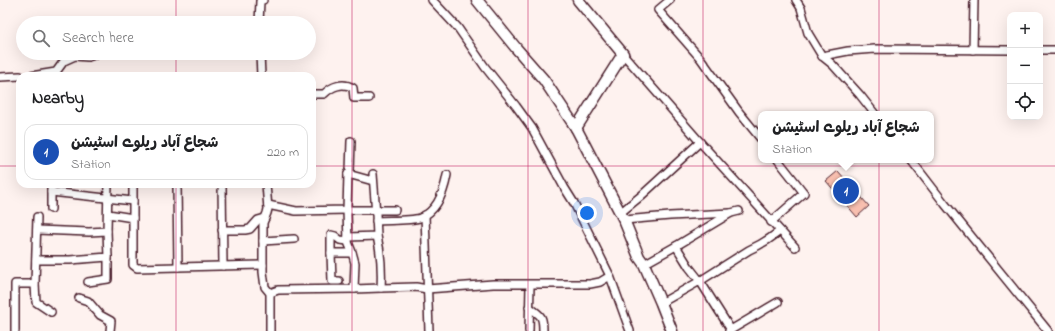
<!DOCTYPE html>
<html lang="en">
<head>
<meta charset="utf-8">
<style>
	:root { --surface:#fff; --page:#f2f2f2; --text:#202124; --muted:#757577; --line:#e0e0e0; --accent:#4a1f2b }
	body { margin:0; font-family:"Indie Flower","Playpen Sans Arabic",sans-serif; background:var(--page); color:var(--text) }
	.controls { position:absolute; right:12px; top:12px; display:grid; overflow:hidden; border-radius:8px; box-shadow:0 4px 16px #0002 }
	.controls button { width:36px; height:36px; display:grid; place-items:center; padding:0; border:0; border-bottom:1px solid var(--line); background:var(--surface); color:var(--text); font:20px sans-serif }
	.you { position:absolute; left:587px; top:213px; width:14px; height:14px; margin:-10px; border:3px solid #fff; border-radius:50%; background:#1a73e8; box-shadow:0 0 0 6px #1a73e833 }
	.badge { display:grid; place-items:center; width:26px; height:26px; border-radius:50%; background:var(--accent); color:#fff; font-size:13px; font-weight:700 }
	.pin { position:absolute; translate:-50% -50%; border:2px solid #fff; box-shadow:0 1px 4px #0006 }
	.popup { position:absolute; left:758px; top:111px; width:176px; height:52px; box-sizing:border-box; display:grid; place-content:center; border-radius:8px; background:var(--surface); filter:drop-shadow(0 1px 3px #0005); font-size:13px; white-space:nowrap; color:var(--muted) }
	.popup b { font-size:15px; color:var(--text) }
	.popup::after { content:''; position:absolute; left:50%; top:100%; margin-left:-8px; border:8px solid transparent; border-top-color:var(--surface) }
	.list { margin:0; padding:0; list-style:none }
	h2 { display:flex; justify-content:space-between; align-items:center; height:52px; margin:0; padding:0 16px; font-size:17px }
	h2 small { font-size:13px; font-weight:400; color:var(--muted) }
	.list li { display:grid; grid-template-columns:26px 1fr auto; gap:12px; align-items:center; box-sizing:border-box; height:56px; margin:0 8px 8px; padding:0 8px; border:1px solid var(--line); border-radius:12px }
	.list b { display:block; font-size:15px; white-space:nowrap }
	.list p { margin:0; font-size:13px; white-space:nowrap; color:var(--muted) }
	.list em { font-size:13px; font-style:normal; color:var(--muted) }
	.icon { flex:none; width:22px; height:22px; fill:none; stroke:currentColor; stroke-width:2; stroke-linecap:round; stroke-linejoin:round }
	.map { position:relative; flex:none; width:1055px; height:331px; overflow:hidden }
	.search { position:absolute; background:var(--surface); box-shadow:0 4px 16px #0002; left:16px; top:16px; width:300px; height:44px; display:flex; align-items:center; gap:10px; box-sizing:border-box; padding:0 14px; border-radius:22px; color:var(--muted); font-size:15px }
	.panel { position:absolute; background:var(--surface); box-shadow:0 4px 16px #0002; left:16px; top:72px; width:300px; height:116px; border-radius:12px }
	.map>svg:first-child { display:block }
	.building { fill:#f8bfaf; stroke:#4a1f2b }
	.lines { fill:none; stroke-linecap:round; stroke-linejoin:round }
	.street-casing { stroke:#4a1f2b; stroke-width:10 }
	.secondary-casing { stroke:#4a1f2b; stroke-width:13 }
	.street { stroke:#fff; stroke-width:7 }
	.secondary { stroke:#fff; stroke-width:10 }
	.grid { fill:none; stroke:#c2185b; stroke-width:1; stroke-opacity:0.55 }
</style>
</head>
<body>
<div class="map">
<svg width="1055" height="331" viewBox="0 0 1055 331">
	<rect width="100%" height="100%" fill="#fef2ef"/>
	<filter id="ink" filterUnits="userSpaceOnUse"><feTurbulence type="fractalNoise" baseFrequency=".025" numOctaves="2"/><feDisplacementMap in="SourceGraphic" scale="8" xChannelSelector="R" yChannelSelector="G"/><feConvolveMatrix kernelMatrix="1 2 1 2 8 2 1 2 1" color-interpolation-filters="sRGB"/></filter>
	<g filter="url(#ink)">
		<polygon class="building" points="838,171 869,206 857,217 826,181"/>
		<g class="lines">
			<defs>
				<g id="street">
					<polyline points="432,0 458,28 485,67 516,106 532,128 564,187 574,203 610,276 630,331"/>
					<polyline points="670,0 658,10 701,59 739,112 761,139"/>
					<polyline points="796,0 801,8 808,33 822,56 832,64 860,95 875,114"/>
					<polyline points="259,23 260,1 263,0"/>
					<polyline points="973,50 974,0"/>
					<polyline points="1040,50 1055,50"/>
					<polyline points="75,53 75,56 88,57 100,53"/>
					<polyline points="260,53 261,76"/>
					<polyline points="623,54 700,142 795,247"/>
					<polyline points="822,56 848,51 875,49 1010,50"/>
					<polyline points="31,76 56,72 64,61 75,56"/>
					<polyline points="0,77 20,76"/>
					<path d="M312,94H324C332,86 343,82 353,88L354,98H369"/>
					<polyline points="911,160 945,204 1048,331"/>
					<polyline points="348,174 373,181"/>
					<polyline points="51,184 51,209"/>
					<polyline points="177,184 178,267"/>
					<polyline points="222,184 223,266"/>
					<polyline points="266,184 268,209 267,213 263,223 263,272 265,287 270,293 270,331"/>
					<polyline points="51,192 133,201 133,184"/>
					<polyline points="133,201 133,265 137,268 263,265"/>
					<polyline points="268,205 296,211 347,210 348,174 350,171 351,141"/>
					<polyline points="620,213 641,196 700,142"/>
					<polyline points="108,214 133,218"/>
					<polyline points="425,215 429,331"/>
					<polyline points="624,220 670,216 731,213"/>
					<path d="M376,221C387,220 410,221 420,218C437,211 444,192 447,175"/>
					<polyline points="771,222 804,193 778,160"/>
					<polyline points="37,230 89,232 107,231"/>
					<polyline points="222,230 245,230 250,229 258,220 265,218"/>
					<polyline points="348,237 377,236 376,214 373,174"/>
					<polyline points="263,241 294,239"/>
					<polyline points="348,241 340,240 335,236 331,235 331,253 352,253"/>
					<polyline points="676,246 731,213 739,211"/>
					<polyline points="331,253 332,281 339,281"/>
					<polyline points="36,260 70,260 108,257 107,231 108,184"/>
					<polyline points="644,264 676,246 689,267 700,281 731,330"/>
					<polyline points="88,282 108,279 108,257"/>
					<polyline points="35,284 37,217"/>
					<polyline points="381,288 416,287 427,289 493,284 590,284 600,282 610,276"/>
					<path d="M354,289L381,288C382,271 381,253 377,236"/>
					<polyline points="270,293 278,290 354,289 355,263 352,252 348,242 347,210 395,210"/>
					<polyline points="79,298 88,301 100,315 111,321 110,331"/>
					<path d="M661,303L700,281L749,250C760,245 770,239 780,231"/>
					<path d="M529,307C541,316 543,315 543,331"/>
					<polyline points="15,331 15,284 35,284 36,302 51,312"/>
					<polyline points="529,331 530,285"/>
					<polyline points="729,331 778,302"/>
				</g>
				<g id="secondary">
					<polyline points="477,0 516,48 544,80 576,128 624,220 639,257 644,264 661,303 672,331"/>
					<polyline points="576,128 623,54 578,0"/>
				</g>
			</defs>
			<use href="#street" class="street-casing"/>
			<use href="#secondary" class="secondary-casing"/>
			<use href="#street" class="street"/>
			<use href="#secondary" class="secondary"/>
		</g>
	</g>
	<path class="grid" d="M176,0V23M352,0V331M528,0V331M703,0V331M879,0V331M176,53V76M0,166H20M312,166H1055M176,184V331"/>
</svg>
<div class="controls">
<button>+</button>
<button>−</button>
<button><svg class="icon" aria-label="locate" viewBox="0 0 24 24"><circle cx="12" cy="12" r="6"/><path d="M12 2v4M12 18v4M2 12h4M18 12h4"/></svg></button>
</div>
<div class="you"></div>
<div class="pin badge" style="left:846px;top:191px;background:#1a4fb4">1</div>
<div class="popup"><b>شجاع آباد ریلوے اسٹیشن</b>Station</div>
<div class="search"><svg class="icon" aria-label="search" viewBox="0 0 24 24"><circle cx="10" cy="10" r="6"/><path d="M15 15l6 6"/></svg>Search here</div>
<section class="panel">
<h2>Nearby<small></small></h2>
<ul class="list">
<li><span class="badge" style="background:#1a4fb4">1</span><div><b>شجاع آباد ریلوے اسٹیشن</b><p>Station</p></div><em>220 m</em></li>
</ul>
</section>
</div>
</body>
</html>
